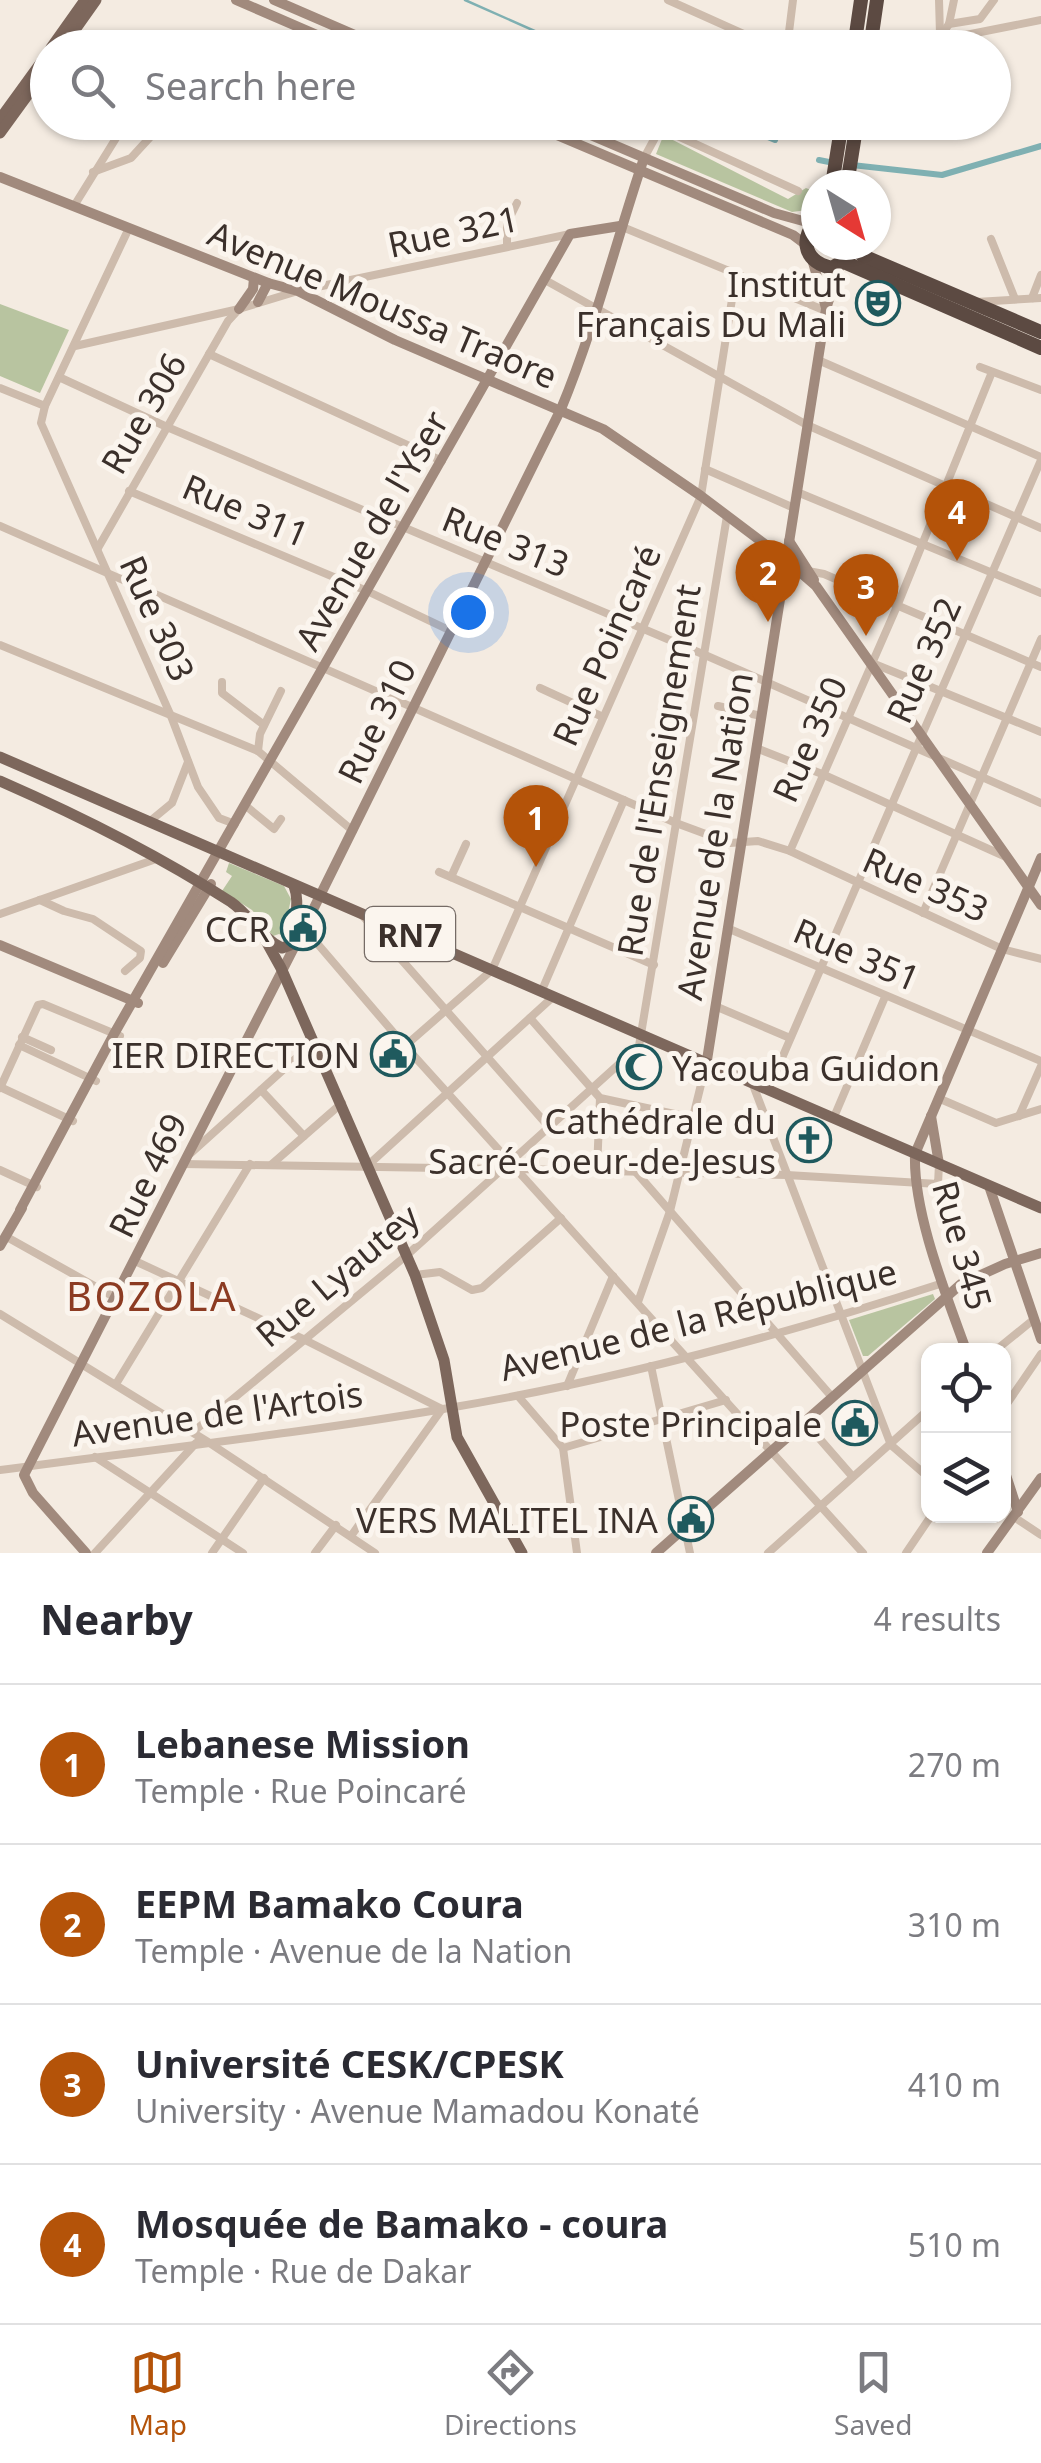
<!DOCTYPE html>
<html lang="en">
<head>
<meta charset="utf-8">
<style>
	:root { --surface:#fff; --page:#f7f7f7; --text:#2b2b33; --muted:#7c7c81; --line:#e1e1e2; --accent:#b45309 }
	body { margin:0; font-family:"Noto Sans",sans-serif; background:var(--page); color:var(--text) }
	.controls { position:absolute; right:30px; bottom:30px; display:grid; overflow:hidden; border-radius:20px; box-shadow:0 2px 8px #0004 }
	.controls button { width:90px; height:90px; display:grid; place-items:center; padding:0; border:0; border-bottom:2px solid var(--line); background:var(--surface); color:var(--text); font:50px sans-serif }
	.compass { position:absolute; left:801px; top:170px; width:90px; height:90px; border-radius:50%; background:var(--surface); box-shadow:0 2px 8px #0004; rotate:143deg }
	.you { position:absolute; left:468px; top:612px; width:35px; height:35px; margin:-25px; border:8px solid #fff; border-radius:50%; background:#1a73e8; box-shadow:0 0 0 15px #1a73e833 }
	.badge { display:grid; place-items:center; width:65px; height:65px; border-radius:50%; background:var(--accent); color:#fff; font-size:32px; font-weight:700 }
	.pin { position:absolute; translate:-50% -82px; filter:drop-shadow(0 2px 5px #0008) }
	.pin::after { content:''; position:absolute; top:52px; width:35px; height:30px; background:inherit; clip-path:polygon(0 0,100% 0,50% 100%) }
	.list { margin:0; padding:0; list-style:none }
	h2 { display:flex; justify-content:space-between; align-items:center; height:130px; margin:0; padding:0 40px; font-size:42px }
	h2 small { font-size:32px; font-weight:400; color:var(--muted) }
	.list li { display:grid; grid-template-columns:65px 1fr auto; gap:30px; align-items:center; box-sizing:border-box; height:160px; padding:0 40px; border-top:2px solid var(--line) }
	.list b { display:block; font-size:38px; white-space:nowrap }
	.list p { margin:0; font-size:32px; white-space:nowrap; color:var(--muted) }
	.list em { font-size:32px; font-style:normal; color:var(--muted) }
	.icon { flex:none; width:55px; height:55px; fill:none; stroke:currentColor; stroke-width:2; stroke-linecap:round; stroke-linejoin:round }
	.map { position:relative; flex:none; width:1041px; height:1553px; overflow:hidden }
	.search { position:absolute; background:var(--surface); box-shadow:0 2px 8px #0004; left:30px; right:30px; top:30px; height:110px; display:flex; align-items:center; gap:25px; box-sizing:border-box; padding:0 35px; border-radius:55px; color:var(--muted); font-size:38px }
	.sheet { height:770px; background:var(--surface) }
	nav { display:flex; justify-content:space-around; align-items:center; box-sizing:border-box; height:140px; border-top:2px solid var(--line); background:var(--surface); font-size:28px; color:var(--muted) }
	nav a { display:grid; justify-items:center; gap:5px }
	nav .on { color:var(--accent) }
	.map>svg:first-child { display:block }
	.green { fill:#b8c4a0 }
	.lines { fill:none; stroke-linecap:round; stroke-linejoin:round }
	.stream { stroke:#7fb0b2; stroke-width:2.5 }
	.canal { stroke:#7fb0b2; stroke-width:6 }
	.street { stroke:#cdbbac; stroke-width:8 }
	.secondary { stroke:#a18a7d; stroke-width:10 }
	.primary { stroke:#7d675c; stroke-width:11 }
	.highway { stroke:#5c4a42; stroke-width:14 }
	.labels { text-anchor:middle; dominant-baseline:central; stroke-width:10; stroke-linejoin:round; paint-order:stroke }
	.shield { fill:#fbf5ee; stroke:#756b66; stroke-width:2.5 }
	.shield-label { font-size:32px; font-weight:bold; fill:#3b302b }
	.street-label { font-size:35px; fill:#3b302b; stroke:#fbf5ee }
	.poi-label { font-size:35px; fill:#3b302b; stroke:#fbf5ee; text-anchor:end }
	.quarter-label { font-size:40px; letter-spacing:2.5px; fill:#8c3b22; stroke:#fbf5ee }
</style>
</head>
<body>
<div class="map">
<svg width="1041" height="1553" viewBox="0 0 1041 1553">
	<rect width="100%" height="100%" fill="#f4ebe1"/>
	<g class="green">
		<polygon points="669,138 788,199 806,188 813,191 816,188 816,201 807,210 792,212 656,154 662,139"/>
		<polygon points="0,304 69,330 40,393 0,376"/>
		<polygon points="229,863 284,886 291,899 283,936 279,934 273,936 252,910 222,891 232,876 226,872"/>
		<polygon points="933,1294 935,1299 868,1356 863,1356 849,1320"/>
	</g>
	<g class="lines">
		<polyline class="stream" points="465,0 573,48"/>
		<g class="canal">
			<polyline points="744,126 750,129"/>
			<polyline points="763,135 775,140"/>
			<polyline points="819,160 834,163"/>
			<polyline points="852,165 942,175 1041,146"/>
		</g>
		<g class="street">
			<polyline points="668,0 775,48"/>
			<polyline points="939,0 940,34"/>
			<polyline points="949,24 954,0"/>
			<polyline points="939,39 949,24 980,19 994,0"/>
			<polyline points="787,48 793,0"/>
			<polyline points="900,48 1041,20"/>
			<polyline points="644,158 657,134 669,132 798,191"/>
			<polyline points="93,172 131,158 164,122"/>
			<polyline points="74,206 126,122"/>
			<polyline points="620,226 826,311"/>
			<polyline points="129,228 45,406 41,423 171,716 198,787 219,818 235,824"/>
			<polyline points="991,239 1015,299"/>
			<polyline points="507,247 507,223 517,203"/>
			<polyline points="545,280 807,425 1041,528"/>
			<polyline points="1032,298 1041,275"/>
			<polyline points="976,302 1041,298"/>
			<polyline points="75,346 239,309 298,291 570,234"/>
			<polyline points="209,354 442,461"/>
			<polyline points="818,360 1041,457"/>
			<polyline points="980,367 1041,390"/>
			<polyline points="61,378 167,427 705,655 1041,803"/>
			<polyline points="0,388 45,406"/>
			<polyline points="705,469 794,508"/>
			<polyline points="129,491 367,591 451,631"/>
			<polyline points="797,492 1041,593"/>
			<polyline points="0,526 676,823 730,843 758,841 790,851 1002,949 1041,959"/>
			<polyline points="98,548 228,321 239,309"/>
			<polyline points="808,571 824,574 1041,667"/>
			<polyline points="0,645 258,751 353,831"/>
			<polyline points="872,663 1041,732"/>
			<polyline points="222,682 222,693 264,725"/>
			<polyline points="540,688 603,717"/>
			<polyline points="718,706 761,716"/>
			<polyline points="756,748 822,774 1004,856"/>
			<polyline points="258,751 260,734 281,691"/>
			<polyline points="246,806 274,829 281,819"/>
			<polyline points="149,822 172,803 188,762"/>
			<polyline points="790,851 898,604 992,372"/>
			<polyline points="439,872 654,965"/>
			<polyline points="451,877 466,844"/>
			<polyline points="40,900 64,911 93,919 141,951 140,958 125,971"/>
			<polyline points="923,913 1041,639"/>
			<polyline points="0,914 156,859"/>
			<polyline points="362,915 549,1127"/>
			<polyline points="304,928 405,1046 863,1553"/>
			<polyline points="727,928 1041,1061"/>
			<polyline points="542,990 624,800"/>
			<polyline points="715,1006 790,1038"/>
			<polyline points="530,1018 600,1098 693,1118"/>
			<polyline points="22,1037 51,1050"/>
			<polyline points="19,1045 96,1081"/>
			<polyline points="405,1046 492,970 701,496 736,274"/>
			<polyline points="753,1085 891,1445"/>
			<polyline points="0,1087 73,1121"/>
			<polyline points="0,1088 38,1005 43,1004 120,1036"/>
			<polyline points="769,1088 1041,460"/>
			<polyline points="261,1090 304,1136"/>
			<polyline points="938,1098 996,1123 1041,1109"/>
			<polyline points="1019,1116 1041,1066"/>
			<polyline points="834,1117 885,997"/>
			<polyline points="191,1153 314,1042"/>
			<polyline points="183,1164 503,1169"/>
			<polyline points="272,1164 342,1103"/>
			<polyline points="366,1167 554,996"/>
			<polyline points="517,1169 787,1175 938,1184 939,1164"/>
			<polyline points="0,1170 37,1187"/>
			<polyline points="597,1170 600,1098"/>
			<polyline points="635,1171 832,1397"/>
			<polyline points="5,1236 116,1298"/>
			<polyline points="135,1261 303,1339 442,1409"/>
			<polyline points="415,1275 440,1272 472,1290 482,1288 561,1218"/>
			<polyline points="638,1302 670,1211 707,1060"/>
			<polyline points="0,1314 208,1442 375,1553"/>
			<polyline points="996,1350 1033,1320"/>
			<polyline points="651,1366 690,1553"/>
			<polyline points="116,1384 250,1164"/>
			<polyline points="567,1386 613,1276"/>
			<polyline points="518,1396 563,1448 577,1553"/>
			<polyline points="1004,1408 1041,1354"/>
			<polyline points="805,1422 852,1476"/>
			<polyline points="193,1432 407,1255 639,1046 727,516"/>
			<polyline points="891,1445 928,1477"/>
			<polyline points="563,1448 726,1400"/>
			<polyline points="95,1457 243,1553"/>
			<path d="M0,1470C148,1450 297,1434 443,1409C613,1381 780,1336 943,1283"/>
			<polyline points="1014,1517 1041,1535"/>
			<polyline points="351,1536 442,1409"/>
			<polyline points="95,1553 196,1443"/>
			<polyline points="212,1553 264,1478"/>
			<polyline points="315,1553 336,1525"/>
			<polyline points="768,1553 928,1410"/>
			<polyline points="906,1553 931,1516"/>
		</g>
		<g class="secondary">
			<polyline points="236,0 347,48"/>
			<polyline points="274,0 385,48"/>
			<polyline points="526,122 793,235 805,244"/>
			<polyline points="560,122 774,213 814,224"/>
			<polyline points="0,177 268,283 298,291 395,340 603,429 701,496 786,560 816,586 1041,905"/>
			<polyline points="812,259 826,308"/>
			<polyline points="258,302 268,283"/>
			<polyline points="239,309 253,289 254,278"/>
			<polyline points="789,541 814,580"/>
			<polyline points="0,945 138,1003"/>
			<polyline points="163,963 211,884"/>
			<polyline points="707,1060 826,309 840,265"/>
			<polyline points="931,1116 939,1164"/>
			<polyline points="989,1186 1041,1339"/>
			<polyline points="20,1210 114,1034 570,234 620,226"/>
			<polyline points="0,1246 22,1208"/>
			<path d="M966,1350C946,1294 913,1213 915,1154L1041,858"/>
			<polyline points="1004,1469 1018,1512"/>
			<path d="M86,1553L33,1493L24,1475L304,928L561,409C595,327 616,241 644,158"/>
			<polyline points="656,1553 961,1284 1005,1264 1041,1253"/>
			<polyline points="987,1553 1041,1478"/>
		</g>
		<g class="primary">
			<polyline points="51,48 85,0"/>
			<polyline points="62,48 96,0"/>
			<polyline points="0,119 48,53"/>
			<polyline points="0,133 48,67"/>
			<polyline points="0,757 1041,1208"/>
			<path d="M0,781C80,816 158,855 231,902C250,915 261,938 282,948L296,943C292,922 301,904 294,886"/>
			<polyline points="260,930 281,968 415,1275 444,1360 457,1437 522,1553"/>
		</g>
		<g class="highway">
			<polyline points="854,48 861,0"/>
			<polyline points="870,48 877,0"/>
			<polyline points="832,185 842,122"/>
			<polyline points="847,185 857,122"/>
			<path d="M816,221C799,241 805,262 832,268L848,258"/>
			<polyline points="854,245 863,256 1041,332"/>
			<polyline points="844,262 1041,348"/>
		</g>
	</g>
	<defs>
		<symbol id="theatre-ring" viewBox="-11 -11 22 22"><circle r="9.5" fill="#fbf5ee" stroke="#1f5a5e" stroke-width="1.5"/><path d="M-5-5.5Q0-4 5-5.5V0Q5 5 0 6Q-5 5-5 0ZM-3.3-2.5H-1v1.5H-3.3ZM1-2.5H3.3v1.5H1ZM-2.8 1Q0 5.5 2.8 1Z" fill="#1f5a5e"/></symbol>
		<symbol id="civic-ring" viewBox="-11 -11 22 22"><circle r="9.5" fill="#fbf5ee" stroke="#1f5a5e" stroke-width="1.5"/><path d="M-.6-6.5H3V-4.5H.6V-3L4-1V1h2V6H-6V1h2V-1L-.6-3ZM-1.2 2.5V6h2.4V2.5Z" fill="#1f5a5e"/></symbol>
		<symbol id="mosque-ring" viewBox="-11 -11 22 22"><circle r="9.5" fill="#fbf5ee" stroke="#1f5a5e" stroke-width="1.5"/><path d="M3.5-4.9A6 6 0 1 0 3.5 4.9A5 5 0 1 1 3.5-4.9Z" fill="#1f5a5e"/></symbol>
		<symbol id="church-ring" viewBox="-11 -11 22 22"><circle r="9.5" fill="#fbf5ee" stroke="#1f5a5e" stroke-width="1.5"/><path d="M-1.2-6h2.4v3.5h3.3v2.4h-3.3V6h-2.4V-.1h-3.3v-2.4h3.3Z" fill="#1f5a5e"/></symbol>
	</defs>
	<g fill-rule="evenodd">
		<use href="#theatre-ring" x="853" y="278" width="50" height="50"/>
		<use href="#civic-ring" x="278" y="903" width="50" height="50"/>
		<use href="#civic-ring" x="368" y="1029" width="50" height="50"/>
		<use href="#mosque-ring" x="614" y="1042" width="50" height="50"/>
		<use href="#church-ring" x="784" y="1115" width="50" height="50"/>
		<use href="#civic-ring" x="830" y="1398" width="50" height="50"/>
		<use href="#civic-ring" x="666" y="1494" width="50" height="50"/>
	</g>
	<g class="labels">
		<rect class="shield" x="365" y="907" width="90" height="54" rx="8"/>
		<g class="shield-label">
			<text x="410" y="934">RN7</text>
		</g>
		<g class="street-label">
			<text transform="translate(453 231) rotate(-12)">Rue 321</text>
			<text transform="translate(383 304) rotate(23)">Avenue Moussa Traore</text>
			<text transform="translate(143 413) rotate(-60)">Rue 306</text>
			<text transform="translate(246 510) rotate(23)">Rue 311</text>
			<text transform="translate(371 530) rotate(-60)">Avenue de l'Yser</text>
			<text transform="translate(506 541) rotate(22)">Rue 313</text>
			<text transform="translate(158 618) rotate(66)">Rue 303</text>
			<text transform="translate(606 645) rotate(-66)">Rue Poincaré</text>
			<text transform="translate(923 660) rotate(-66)">Rue 352</text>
			<text transform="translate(376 721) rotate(-64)">Rue 310</text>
			<text transform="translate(809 739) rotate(-66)">Rue 350</text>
			<text transform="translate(658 770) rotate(-81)">Rue de l'Enseignement</text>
			<text transform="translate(714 836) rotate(-81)">Avenue de la Nation</text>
			<text transform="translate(926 884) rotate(24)">Rue 353</text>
			<text transform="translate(857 954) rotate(23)">Rue 351</text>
			<text transform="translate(147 1175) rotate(-64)">Rue 469</text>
			<text transform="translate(963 1245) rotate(74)">Rue 345</text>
			<text transform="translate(337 1275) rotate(-40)">Rue Lyautey</text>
			<text transform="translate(698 1319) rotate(-14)">Avenue de la République</text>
			<text transform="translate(217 1413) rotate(-8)">Avenue de l'Artois</text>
		</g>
		<g class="poi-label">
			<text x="846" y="283">Institut<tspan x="846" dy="40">Français Du Mali</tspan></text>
			<text x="270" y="928">CCR</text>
			<text x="360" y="1054">IER DIRECTION</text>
			<text x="672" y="1067" text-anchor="start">Yacouba Guidon</text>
			<text x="776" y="1120">Cathédrale du<tspan x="776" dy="40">Sacré-Coeur-de-Jesus</tspan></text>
			<text x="822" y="1423">Poste Principale</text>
			<text x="658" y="1519">VERS MALITEL INA</text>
		</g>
		<g class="quarter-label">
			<text x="152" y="1295">BOZOLA</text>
		</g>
	</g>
</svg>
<div class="controls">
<button><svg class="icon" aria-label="locate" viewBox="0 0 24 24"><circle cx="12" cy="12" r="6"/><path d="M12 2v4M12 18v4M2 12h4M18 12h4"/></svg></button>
<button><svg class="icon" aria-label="layers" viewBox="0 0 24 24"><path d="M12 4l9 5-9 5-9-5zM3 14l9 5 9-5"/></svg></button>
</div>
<svg class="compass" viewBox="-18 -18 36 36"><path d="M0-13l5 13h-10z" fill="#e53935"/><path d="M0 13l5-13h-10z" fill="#7c7c81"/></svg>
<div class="you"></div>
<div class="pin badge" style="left:536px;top:867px">1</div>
<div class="pin badge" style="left:768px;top:622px">2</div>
<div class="pin badge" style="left:866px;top:636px">3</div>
<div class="pin badge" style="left:957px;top:561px">4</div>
<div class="search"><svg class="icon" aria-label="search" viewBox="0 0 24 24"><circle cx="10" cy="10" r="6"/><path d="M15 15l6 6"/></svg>Search here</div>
</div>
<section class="sheet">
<h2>Nearby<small>4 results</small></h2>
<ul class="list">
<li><span class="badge">1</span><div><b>Lebanese Mission</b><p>Temple · Rue Poincaré</p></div><em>270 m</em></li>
<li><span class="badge">2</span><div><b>EEPM Bamako Coura</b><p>Temple · Avenue de la Nation</p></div><em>310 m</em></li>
<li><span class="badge">3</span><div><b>Université CESK/CPESK</b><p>University · Avenue Mamadou Konaté</p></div><em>410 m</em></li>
<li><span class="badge">4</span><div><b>Mosquée de Bamako - coura</b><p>Temple · Rue de Dakar</p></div><em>510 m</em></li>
</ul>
</section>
<nav>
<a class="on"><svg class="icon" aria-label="map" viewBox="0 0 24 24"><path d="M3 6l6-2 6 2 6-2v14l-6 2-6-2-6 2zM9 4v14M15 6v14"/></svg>Map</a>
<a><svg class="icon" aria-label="directions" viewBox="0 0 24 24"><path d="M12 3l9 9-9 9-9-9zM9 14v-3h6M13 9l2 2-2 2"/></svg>Directions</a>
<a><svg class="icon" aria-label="saved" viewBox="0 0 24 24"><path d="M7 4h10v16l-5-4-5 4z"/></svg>Saved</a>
</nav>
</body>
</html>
